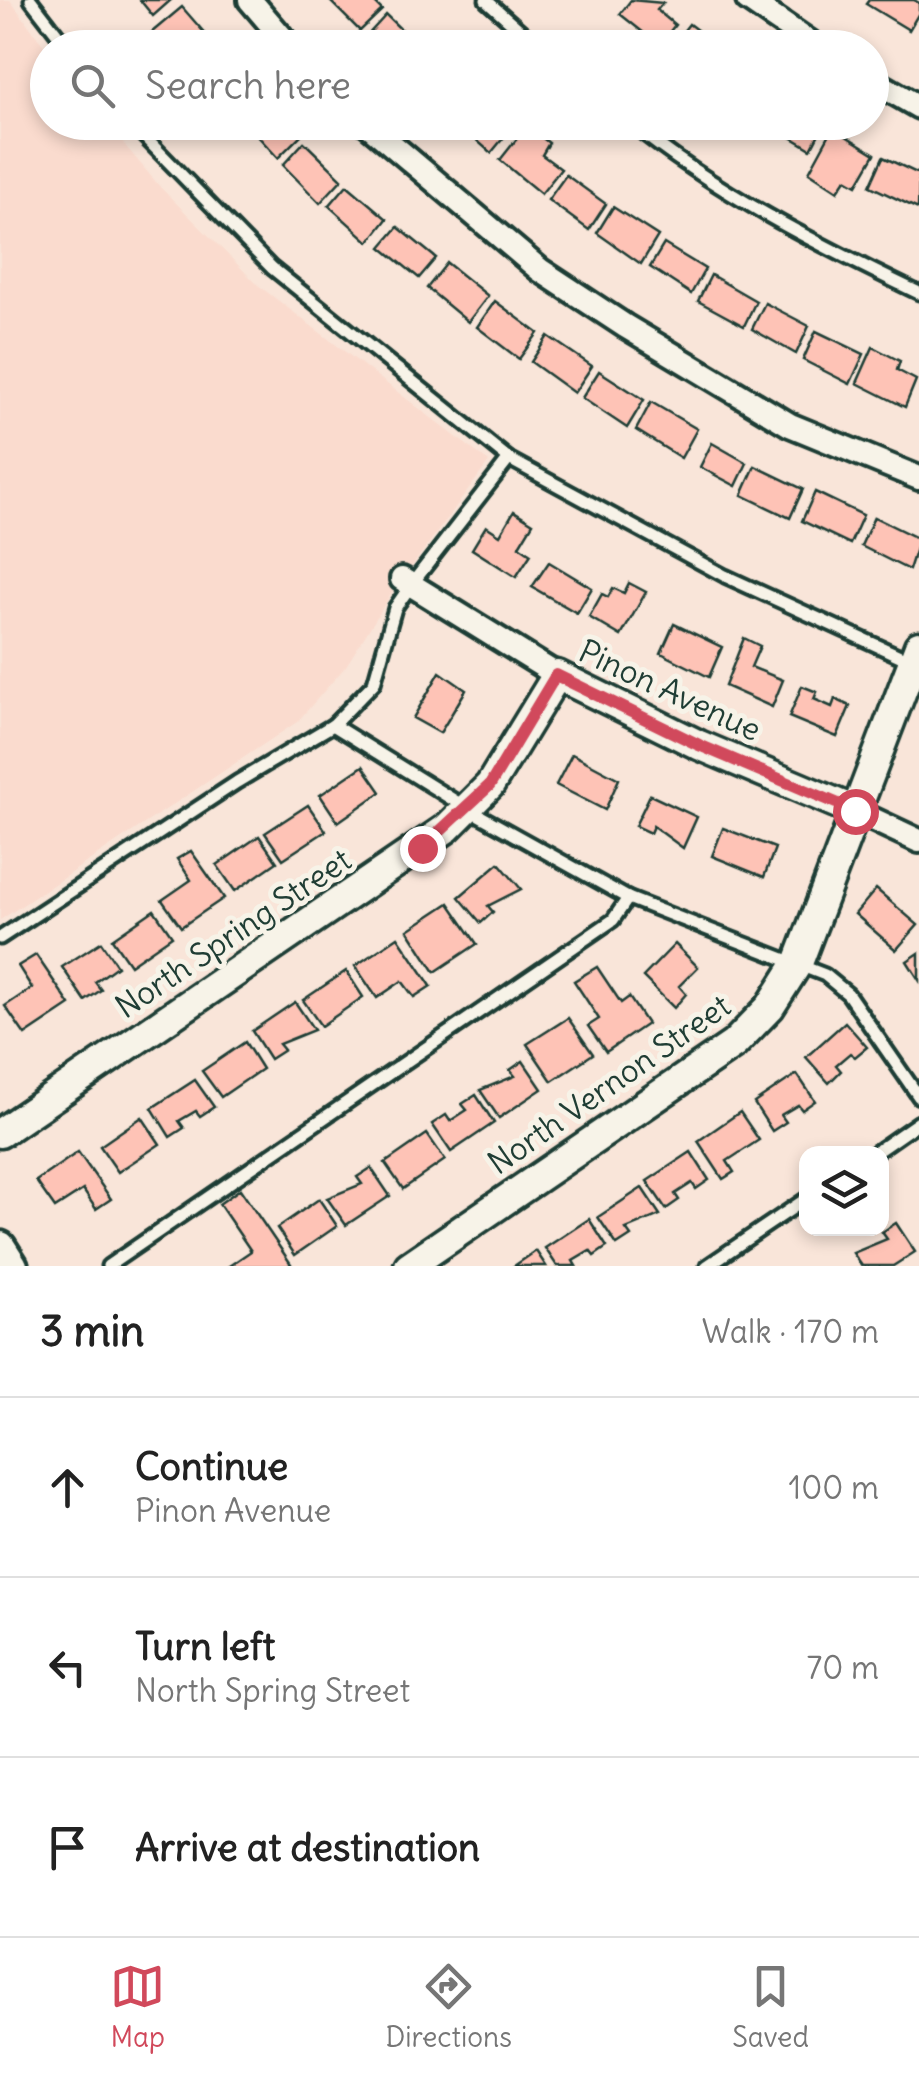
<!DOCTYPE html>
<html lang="en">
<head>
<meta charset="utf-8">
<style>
	:root { --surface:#fff; --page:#f2f2f2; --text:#222; --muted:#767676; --line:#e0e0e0; --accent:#d1495b }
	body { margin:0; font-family:Delius,sans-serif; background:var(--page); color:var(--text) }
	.controls { position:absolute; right:30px; bottom:30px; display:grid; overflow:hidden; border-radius:20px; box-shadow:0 5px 15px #0003 }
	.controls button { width:90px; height:90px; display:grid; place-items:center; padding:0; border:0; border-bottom:2px solid var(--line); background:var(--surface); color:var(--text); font:50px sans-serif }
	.stop { position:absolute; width:30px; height:30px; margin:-22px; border:8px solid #d1495b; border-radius:50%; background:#fff }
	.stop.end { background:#d1495b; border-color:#fff; box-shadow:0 2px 10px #0008 }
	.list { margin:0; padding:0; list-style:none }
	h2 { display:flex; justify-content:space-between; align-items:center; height:130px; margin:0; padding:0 40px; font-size:42px }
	h2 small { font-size:32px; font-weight:400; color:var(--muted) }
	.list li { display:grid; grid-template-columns:65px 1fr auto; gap:30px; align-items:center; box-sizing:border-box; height:180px; padding:0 40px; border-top:2px solid var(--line) }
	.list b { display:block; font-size:38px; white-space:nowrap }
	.list p { margin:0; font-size:32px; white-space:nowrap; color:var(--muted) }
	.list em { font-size:32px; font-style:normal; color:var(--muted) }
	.icon { flex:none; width:55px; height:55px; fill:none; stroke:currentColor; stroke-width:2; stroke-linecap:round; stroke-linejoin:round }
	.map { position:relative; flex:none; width:919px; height:1266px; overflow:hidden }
	.search { position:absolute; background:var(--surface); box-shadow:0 5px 15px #0003; left:30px; right:30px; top:30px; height:110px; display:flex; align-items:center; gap:25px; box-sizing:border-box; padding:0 35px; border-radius:55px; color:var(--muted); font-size:38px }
	.sheet { height:670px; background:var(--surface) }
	nav { display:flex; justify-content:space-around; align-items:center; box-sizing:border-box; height:140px; border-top:2px solid var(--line); background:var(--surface); font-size:28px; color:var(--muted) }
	nav a { display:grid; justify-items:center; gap:5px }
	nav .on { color:var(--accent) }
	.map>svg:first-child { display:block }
	.built { fill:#fadbce }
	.building { fill:#fec3b6; stroke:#1f3d34; stroke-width:2.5 }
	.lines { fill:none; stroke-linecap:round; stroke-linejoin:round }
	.service-casing { stroke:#1f3d34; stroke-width:19 }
	.minor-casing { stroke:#1f3d34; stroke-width:30 }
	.tertiary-casing { stroke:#1f3d34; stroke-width:35 }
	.secondary-casing { stroke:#1f3d34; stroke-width:38 }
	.service { stroke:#f7f3e8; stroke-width:11 }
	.minor { stroke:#f7f3e8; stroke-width:22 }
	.tertiary { stroke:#f7f3e8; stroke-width:28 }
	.secondary { stroke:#f7f3e8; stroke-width:30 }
	.route { stroke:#d1495b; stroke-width:12 }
	.labels { text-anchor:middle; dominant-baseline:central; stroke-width:10; stroke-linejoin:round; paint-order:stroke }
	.street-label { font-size:32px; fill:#1f3d34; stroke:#f7f3e8 }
</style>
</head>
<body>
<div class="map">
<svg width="919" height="1266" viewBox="0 0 919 1266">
	<rect width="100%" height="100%" fill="#f9e5d9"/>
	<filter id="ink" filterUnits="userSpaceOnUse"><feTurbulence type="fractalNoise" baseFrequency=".01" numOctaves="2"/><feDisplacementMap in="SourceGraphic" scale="20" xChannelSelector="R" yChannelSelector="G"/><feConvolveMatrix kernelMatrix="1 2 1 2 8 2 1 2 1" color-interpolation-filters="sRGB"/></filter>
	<g filter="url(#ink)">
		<polygon class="built" points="0,0 10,0 47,50 48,122 106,123 161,188 258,285 489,462 390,596 346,666 297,722 0,920"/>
		<g class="building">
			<polygon points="140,0 171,0 153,16"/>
			<polygon points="329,0 372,0 382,10 360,31"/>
			<polygon points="631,0 663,3 657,10 675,25 659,45 620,14"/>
			<polygon points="869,0 914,0 919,3 919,13 909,30 866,4"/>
			<polygon points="182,7 215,45 143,48 139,43"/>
			<polygon points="386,15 420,48 374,48 365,38"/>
			<polygon points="689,24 710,40 707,48 670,48"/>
			<polygon points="245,122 289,122 301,135 278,158"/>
			<polygon points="456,122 500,122 509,131 491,153"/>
			<polygon points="766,122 825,122 811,149"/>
			<polygon points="527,126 549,143 542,155 561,169 541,194 500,160"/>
			<polygon points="833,128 875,154 857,185 846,179 838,191 809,172"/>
			<polygon points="304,142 342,179 320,203 283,165"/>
			<polygon points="883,157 919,174 918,209 870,186"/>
			<polygon points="566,175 606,204 589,230 548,200"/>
			<polygon points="347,185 387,219 369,242 329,206"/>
			<polygon points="613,207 658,236 641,264 597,233"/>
			<polygon points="398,227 436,258 419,278 381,247"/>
			<polygon points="664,244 705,269 691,294 650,267"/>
			<polygon points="447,263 488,296 468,322 427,288"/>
			<polygon points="711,275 756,301 744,326 698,301"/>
			<polygon points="495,301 538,333 519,359 477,327"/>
			<polygon points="765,303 809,326 796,354 752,329"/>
			<polygon points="816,331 864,354 850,384 803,360"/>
			<polygon points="548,336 592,366 574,393 531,362"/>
			<polygon points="873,347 900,361 897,370 916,380 905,407 857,383"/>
			<polygon points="599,371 644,400 627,428 582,398"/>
			<polygon points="651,402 697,429 681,458 636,430"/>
			<polygon points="712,443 747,463 736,486 700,467"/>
			<polygon points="755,466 803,489 790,518 742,495"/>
			<polygon points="815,492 863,515 850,544 802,521"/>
			<polygon points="514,511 533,523 519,546 531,554 516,577 472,549 486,526 500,535"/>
			<polygon points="874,517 919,539 909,570 861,546"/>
			<polygon points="549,562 592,588 577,613 532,587"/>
			<polygon points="629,583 646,592 621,636 589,617 602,594 608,597 613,588 624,593"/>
			<polygon points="674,624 722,647 709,677 661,653"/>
			<polygon points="744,638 760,646 751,667 783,680 772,707 725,686"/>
			<polygon points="440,672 466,690 440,733 413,718"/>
			<polygon points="802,686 817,692 814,699 832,707 835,699 850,706 837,737 789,717"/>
			<polygon points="572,754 619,779 605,810 556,785"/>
			<polygon points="363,766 381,792 338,822 320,795"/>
			<polygon points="650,795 697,817 683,848 653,826 650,833 635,826"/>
			<polygon points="308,805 326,831 283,859 265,833"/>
			<polygon points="723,828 775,848 764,877 712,856"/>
			<polygon points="259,836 277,862 235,891 217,865"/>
			<polygon points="191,851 224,898 181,927 162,900 191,880 177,859"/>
			<polygon points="499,863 521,889 488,906 493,912 481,923 459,897"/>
			<polygon points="876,889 918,925 896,950 855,914"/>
			<polygon points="449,903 477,944 435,972 408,930"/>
			<polygon points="154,910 172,936 130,965 112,939"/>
			<polygon points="398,937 431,986 414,997 402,981 377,998 355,966"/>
			<polygon points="101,942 117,966 95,982 101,990 85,1001 62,967"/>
			<polygon points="675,944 698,967 679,986 686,994 674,1008 643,977"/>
			<polygon points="919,953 919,980 907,961"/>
			<polygon points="36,955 70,1005 25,1035 5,1006 32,988 18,966"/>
			<polygon points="597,967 621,1003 629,997 647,1024 606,1052 588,1026 599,1019 574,981"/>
			<polygon points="346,971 363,997 321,1026 303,1000"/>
			<polygon points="295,1002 314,1030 279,1044 284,1050 270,1059 252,1031"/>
			<polygon points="568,1018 593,1054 552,1081 527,1044"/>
			<polygon points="845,1022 867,1047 855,1057 850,1053 836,1065 841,1071 829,1083 806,1057"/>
			<polygon points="245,1042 262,1069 221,1097 202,1071"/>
			<polygon points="523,1061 542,1089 499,1118 480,1090 515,1076 510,1070"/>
			<polygon points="797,1074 815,1101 802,1110 798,1105 781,1115 786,1122 772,1131 754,1103"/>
			<polygon points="195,1080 214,1107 200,1116 196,1111 179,1121 184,1128 170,1137 152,1108"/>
			<polygon points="476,1095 494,1123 451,1152 432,1124 446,1115 450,1121 467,1110 462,1104"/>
			<polygon points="740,1112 759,1140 727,1161 734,1172 723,1179 698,1141"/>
			<polygon points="142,1117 160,1144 118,1172 100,1146"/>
			<polygon points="427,1134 445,1160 403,1189 385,1163"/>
			<polygon points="78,1152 111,1199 96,1209 83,1190 55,1208 36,1181"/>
			<polygon points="691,1152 709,1180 696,1189 692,1183 675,1194 679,1200 666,1209 647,1181"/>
			<polygon points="371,1168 390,1196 346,1225 327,1198 362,1184 357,1177"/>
			<polygon points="642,1188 660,1215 626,1229 631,1236 617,1245 598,1217"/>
			<polygon points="240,1189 291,1264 288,1266 229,1266 251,1251 219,1204"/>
			<polygon points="319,1199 337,1226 295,1255 277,1228"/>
			<polygon points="589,1219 607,1247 594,1256 590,1251 573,1261 576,1266 557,1266 545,1248"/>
			<polygon points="896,1223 915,1252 893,1266 862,1266 853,1253 887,1239 882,1232"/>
			<polygon points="536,1251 546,1266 514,1266"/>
		</g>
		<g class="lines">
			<defs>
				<g id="service">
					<polyline points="31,0 68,48"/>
					<polyline points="486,0 540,48"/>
					<polyline points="130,122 272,268 509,459 725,576 913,662"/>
					<path d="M629,122C716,193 819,245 919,293"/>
					<polyline points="333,725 374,683 395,608 411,585 509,459"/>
					<polyline points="0,938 237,782 333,725 468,809 628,898 825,975 848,994 919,1097"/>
					<polyline points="873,1154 919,1122"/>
					<polyline points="108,1266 613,920 628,898"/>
					<polyline points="707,1266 806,1199"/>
				</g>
				<g id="minor">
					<polyline points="250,0 291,48"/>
					<polyline points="748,0 818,48"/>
					<polyline points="872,80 919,107"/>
					<polyline points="365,122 540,270 625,326 790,425 919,478"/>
					<polyline points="402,579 557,675"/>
					<polyline points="855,811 919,841"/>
				</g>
				<g id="tertiary">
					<polyline points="0,1133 447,828 490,785 557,675 699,745 855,811"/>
					<polyline points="409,1266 734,1044 770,1007 798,963 919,646"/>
				</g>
				<polyline id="secondary" points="0,1247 12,1266"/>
			</defs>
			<use href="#service" class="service-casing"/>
			<use href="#minor" class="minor-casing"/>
			<use href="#tertiary" class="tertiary-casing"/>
			<use href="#secondary" class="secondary-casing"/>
			<use href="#service" class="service"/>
			<use href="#minor" class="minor"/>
			<use href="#tertiary" class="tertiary"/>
			<use href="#secondary" class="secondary"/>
		</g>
	</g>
	<g class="lines" filter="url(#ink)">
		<polyline class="route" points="422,848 490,785 556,675 699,745 855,811"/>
	</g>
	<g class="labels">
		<g class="street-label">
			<text transform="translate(670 690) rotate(25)">Pinon Avenue</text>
			<text transform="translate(233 933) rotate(-34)">North Spring Street</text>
			<text transform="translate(609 1084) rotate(-35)">North Vernon Street</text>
		</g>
	</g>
</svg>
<div class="controls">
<button><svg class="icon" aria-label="layers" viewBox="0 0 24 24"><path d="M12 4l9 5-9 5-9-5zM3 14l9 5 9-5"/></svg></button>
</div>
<div class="stop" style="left:855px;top:811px"></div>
<div class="stop end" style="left:422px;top:848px"></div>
<div class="search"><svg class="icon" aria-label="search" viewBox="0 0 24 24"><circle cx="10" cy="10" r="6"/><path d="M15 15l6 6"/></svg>Search here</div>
</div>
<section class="sheet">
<h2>3 min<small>Walk · 170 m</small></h2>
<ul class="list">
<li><svg class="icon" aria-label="ahead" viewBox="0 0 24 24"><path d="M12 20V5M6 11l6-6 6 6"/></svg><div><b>Continue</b><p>Pinon Avenue</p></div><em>100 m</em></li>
<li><svg class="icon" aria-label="left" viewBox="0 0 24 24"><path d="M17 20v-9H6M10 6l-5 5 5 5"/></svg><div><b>Turn left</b><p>North Spring Street</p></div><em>70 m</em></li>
<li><svg class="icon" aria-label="arrive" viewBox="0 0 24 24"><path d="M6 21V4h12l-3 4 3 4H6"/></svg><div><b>Arrive at destination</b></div></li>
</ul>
</section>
<nav>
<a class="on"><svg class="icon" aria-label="map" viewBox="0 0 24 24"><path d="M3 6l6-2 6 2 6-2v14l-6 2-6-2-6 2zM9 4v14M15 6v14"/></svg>Map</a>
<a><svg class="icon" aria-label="directions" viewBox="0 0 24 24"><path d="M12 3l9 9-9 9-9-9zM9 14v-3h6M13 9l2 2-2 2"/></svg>Directions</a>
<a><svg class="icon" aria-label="saved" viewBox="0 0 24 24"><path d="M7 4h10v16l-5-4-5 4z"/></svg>Saved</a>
</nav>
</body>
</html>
